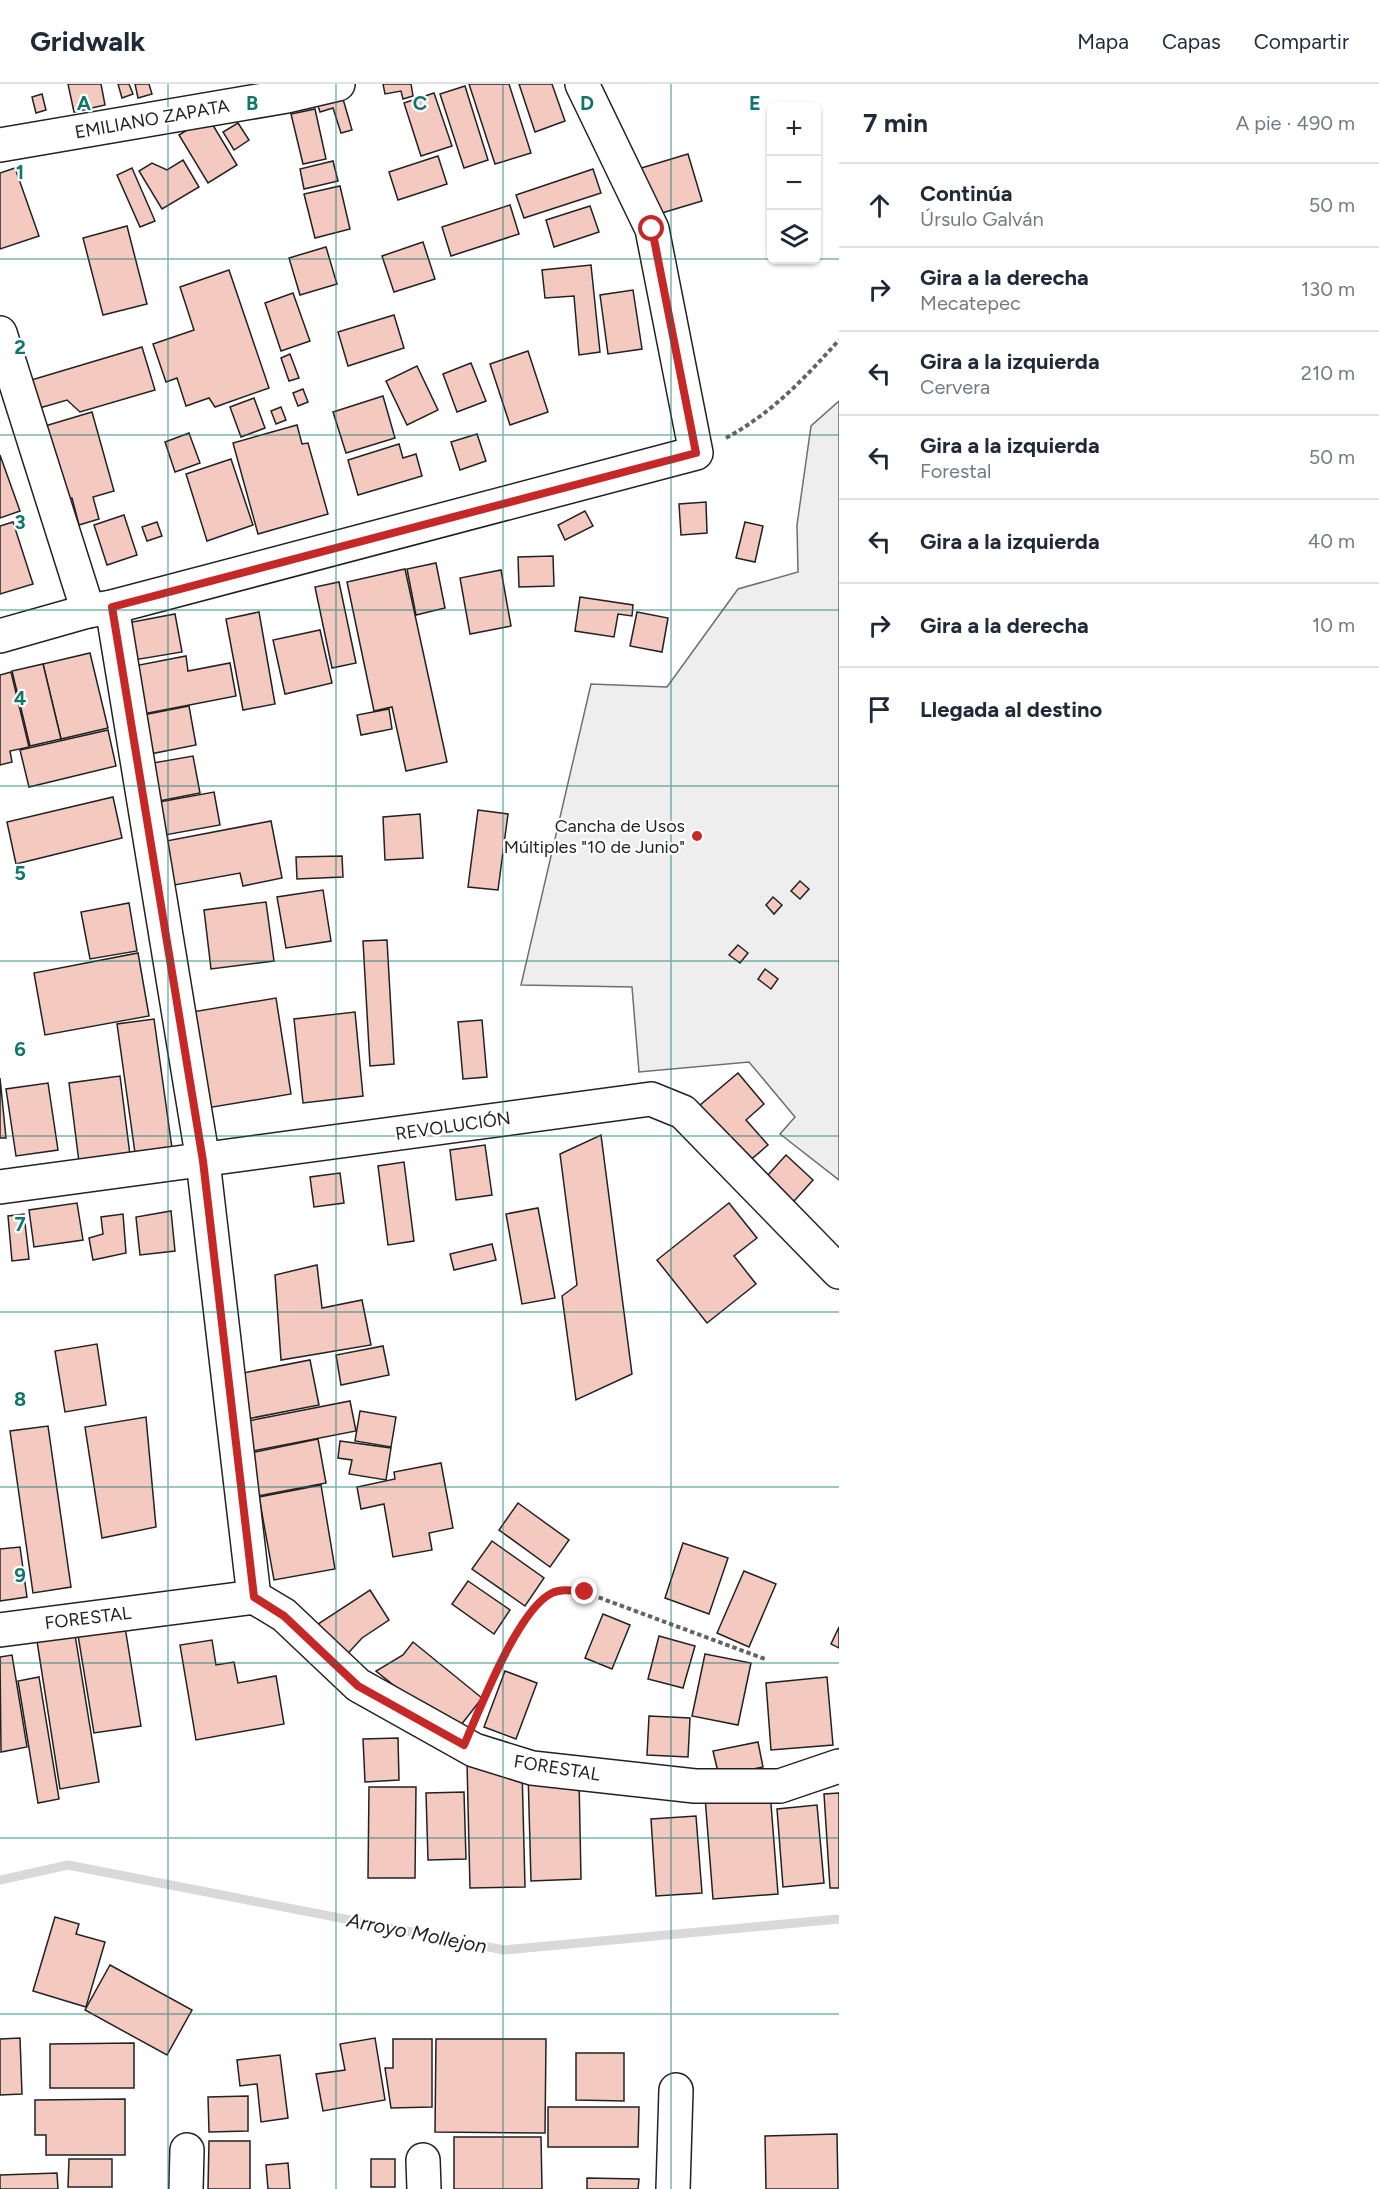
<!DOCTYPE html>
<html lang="es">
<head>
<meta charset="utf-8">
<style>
	:root { --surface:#fff; --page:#f6f6f7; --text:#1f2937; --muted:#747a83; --line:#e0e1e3 }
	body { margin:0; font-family:Figtree,sans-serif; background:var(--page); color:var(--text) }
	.controls { position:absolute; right:18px; top:18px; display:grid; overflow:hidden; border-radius:9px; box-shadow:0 2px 4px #0004 }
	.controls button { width:54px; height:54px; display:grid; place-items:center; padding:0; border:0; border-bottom:2px solid var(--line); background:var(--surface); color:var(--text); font:30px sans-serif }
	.stop { position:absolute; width:18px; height:18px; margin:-14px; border:4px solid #c62828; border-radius:50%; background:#fff }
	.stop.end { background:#c62828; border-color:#fff; box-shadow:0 2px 6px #0008 }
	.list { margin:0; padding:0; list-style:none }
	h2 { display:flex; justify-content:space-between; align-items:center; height:78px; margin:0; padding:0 24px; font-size:26px }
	h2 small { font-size:20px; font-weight:400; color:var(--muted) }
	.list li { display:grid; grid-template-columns:39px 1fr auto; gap:18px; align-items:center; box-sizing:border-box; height:84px; padding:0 24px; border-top:2px solid var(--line) }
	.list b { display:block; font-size:22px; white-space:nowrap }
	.list p { margin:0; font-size:20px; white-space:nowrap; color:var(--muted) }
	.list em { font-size:20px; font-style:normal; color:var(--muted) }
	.icon { flex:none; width:33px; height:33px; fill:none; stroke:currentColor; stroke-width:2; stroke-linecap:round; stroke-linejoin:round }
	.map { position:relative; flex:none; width:839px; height:2105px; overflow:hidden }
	header { display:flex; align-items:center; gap:36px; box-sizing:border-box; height:84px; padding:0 30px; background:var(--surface); border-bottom:2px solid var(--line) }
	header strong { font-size:28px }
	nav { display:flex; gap:33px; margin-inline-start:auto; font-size:21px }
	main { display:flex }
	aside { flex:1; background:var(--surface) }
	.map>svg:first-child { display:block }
	.green { fill:#eee; stroke:#6f6f6f; stroke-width:1.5 }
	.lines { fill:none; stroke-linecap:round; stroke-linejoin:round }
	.stream { stroke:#d9d9d9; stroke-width:9 }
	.building { fill:#f3c9c0; stroke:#222; stroke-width:1.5 }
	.minor-casing { stroke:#222; stroke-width:36 }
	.path { stroke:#646464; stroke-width:4; stroke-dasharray:4.5 3; stroke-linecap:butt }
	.minor { stroke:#fff; stroke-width:33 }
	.route { stroke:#c62828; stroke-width:8 }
	.grid { fill:none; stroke:#0f766e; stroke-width:1.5; stroke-opacity:0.55 }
	.poi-dot { fill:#c62828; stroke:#fff; stroke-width:2 }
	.labels { text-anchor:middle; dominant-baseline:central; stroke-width:4.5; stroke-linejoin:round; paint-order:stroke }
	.street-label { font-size:18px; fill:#222; stroke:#fff }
	.poi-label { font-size:18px; fill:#222; stroke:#fff; text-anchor:end }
	.water-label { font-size:20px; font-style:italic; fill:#222; stroke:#fff }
	.grid-label { font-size:20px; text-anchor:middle; font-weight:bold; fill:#0f766e; stroke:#fff; stroke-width:4.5; stroke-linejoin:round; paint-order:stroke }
</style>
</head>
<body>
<header>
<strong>Gridwalk</strong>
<nav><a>Mapa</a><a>Capas</a><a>Compartir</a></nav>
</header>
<main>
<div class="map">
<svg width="839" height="2105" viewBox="0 0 839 2105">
	<rect width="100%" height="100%" fill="#fff"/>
	<polygon class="green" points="839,317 839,1096 780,1050 795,1033 749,978 639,988 632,903 521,901 591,600 667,603 738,505 798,488 797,441 811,342"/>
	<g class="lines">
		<polyline class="stream" points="0,1796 68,1781 504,1866 839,1835"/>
	</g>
	<g class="building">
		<polygon points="68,0 101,0 105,21 74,28"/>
		<polygon points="118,0 129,0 133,10 122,14"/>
		<polygon points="135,0 149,0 152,10 138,14"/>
		<polygon points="383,0 411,0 413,12 403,15 401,7 385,10"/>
		<polygon points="469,0 509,0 531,69 495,80"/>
		<polygon points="519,0 552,0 565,37 535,48"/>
		<polygon points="465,2 488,76 464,84 440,10"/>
		<polygon points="341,8 352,46 341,49 333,24 320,28 316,16"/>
		<polygon points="434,9 452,62 421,72 404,19"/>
		<polygon points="42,10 46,26 36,29 32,13"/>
		<polygon points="315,25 326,75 303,80 291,30"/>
		<polygon points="208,33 237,81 208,99 179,51"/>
		<polygon points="238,39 249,56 234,66 223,48"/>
		<polygon points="688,70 702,117 655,131 638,85"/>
		<polygon points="438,72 447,100 398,116 389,88"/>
		<polygon points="183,76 199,103 162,125 139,87 152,79 167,86"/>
		<polygon points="333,77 338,97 304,105 300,85"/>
		<polygon points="15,84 39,152 0,165 0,89"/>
		<polygon points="132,84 155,137 140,143 117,91"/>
		<polygon points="593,85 601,109 524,134 516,111"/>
		<polygon points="340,102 350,145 315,154 304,110"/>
		<polygon points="510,121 519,150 451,172 442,143"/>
		<polygon points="590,122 599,148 554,163 546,136"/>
		<polygon points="127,142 147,220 103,231 83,154"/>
		<polygon points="423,158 435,195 394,208 382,172"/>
		<polygon points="326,163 337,200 300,211 289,174"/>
		<polygon points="591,181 600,268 579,271 574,212 545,214 542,186"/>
		<polygon points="229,186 269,304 215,323 209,314 186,322 177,294 166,298 153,260 194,246 180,203"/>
		<polygon points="633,206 642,265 608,270 600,211"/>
		<polygon points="293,209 310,257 281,267 265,219"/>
		<polygon points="394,231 404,264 348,282 338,248"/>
		<polygon points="142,263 155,306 80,328 67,316 36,325 28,297"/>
		<polygon points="528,267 548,328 510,341 490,280"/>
		<polygon points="290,270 299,294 289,297 281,274"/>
		<polygon points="471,279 486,317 457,328 443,290"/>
		<polygon points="417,282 438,326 407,341 386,297"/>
		<polygon points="303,305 308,318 298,322 293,309"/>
		<polygon points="383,312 395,354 346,369 333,328"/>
		<polygon points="254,314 265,344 241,353 230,323"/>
		<polygon points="281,323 286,336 276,340 271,327"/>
		<polygon points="92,328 114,407 93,413 99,435 79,441 72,414 66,415 45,342"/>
		<polygon points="297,341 302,360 308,359 328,430 258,450 233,359"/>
		<polygon points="189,349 200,379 175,388 165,358"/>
		<polygon points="477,350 486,377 460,386 451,358"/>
		<polygon points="399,360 403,374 416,370 422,392 358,411 348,376"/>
		<polygon points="0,371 20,427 0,434"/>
		<polygon points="231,375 253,441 207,457 186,390"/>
		<polygon points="706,418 707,449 681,451 679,420"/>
		<polygon points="585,427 593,442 565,456 558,441"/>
		<polygon points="124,431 137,471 107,481 94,441"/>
		<polygon points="13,438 33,500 0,510 0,442"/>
		<polygon points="157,438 162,452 147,457 142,443"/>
		<polygon points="745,438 763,442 755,478 736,474"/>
		<polygon points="553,472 554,502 519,503 518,473"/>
		<polygon points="436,479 445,524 416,531 407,485"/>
		<polygon points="405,485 447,678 406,687 392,623 374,627 347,498"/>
		<polygon points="501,486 511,542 470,550 460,494"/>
		<polygon points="339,498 356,579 332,584 315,503"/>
		<polygon points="580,513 633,521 632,532 618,530 614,553 575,547"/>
		<polygon points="259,528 275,620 243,626 226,535"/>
		<polygon points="637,528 668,534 662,568 630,562"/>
		<polygon points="175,530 182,568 134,576 127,539"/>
		<polygon points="320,546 332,599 285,610 273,556"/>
		<polygon points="90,569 108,644 61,655 43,580"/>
		<polygon points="186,572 188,587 230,579 236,612 143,630 134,582"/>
		<polygon points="43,580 61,655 30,662 12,587"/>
		<polygon points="11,588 29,663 10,667 12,678 0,681 0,591"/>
		<polygon points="189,622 196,661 150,670 143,631"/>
		<polygon points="389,625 392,645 361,651 357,631"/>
		<polygon points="108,646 116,682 29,703 20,666"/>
		<polygon points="193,672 200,709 154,718 147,680"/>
		<polygon points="214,708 220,741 165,751 159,718"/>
		<polygon points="113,713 122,754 16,780 7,738"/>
		<polygon points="478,726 508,730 498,806 468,803"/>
		<polygon points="420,730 423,774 385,776 383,733"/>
		<polygon points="271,737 282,794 243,802 240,789 169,802 161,758"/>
		<polygon points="342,772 343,793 297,795 296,773"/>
		<polygon points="800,797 809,805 800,815 791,807"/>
		<polygon points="323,806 331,857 286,864 277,813"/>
		<polygon points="773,813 782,821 774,830 766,821"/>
		<polygon points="266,818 274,877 211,885 204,826"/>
		<polygon points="129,819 137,867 90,875 81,828"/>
		<polygon points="387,856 394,980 370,982 363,857"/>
		<polygon points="738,861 748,869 740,879 729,871"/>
		<polygon points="138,869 149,932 45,951 34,889"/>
		<polygon points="765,885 778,895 771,905 758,895"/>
		<polygon points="276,914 291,1010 207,1024 192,928"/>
		<polygon points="355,928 363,1012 303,1019 294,935"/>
		<polygon points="154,935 172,1064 135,1069 117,940"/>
		<polygon points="482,936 487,993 463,995 458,938"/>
		<polygon points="738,989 764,1020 746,1036 768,1061 748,1078 680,1038"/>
		<polygon points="120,992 130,1071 79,1078 69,999"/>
		<polygon points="0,994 6,1054 0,1054"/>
		<polygon points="48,999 58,1066 16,1072 6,1005"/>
		<polygon points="601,1051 632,1290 576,1316 562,1212 577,1201 560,1070"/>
		<polygon points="485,1061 492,1111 456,1116 450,1066"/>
		<polygon points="786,1071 813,1096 786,1126 759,1101"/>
		<polygon points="404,1078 414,1157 388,1161 378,1082"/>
		<polygon points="340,1089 344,1119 314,1123 310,1093"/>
		<polygon points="77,1119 83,1156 34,1163 29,1126"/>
		<polygon points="729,1119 757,1154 734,1172 756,1200 707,1239 657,1176"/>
		<polygon points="538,1124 555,1214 522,1220 506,1130"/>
		<polygon points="171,1127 175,1167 140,1171 136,1133"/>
		<polygon points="24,1130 29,1175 12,1177 8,1132"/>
		<polygon points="123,1130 126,1169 93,1176 89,1154 103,1150 101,1133"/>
		<polygon points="492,1160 496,1176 454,1186 450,1170"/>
		<polygon points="317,1181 322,1224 362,1216 371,1261 281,1276 275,1191"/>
		<polygon points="97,1260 106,1321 65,1328 55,1267"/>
		<polygon points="383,1262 389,1291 341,1301 336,1271"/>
		<polygon points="310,1276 319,1321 247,1335 238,1290"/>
		<polygon points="350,1317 356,1347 253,1367 248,1337"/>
		<polygon points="360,1327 396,1333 391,1363 355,1357"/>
		<polygon points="146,1333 156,1443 102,1454 85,1343"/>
		<polygon points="48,1342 71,1503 33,1509 10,1347"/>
		<polygon points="318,1355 326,1399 258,1412 250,1369"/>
		<polygon points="340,1357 391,1364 386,1396 349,1390 352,1376 338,1374"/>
		<polygon points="441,1379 453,1444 429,1449 432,1466 393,1473 384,1420 361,1425 357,1403 395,1395 394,1388"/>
		<polygon points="321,1401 335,1485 274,1496 259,1413"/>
		<polygon points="518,1419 569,1456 550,1483 499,1446"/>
		<polygon points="492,1457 544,1494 525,1522 472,1485"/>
		<polygon points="683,1459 728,1474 709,1530 665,1514"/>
		<polygon points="20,1463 27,1513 0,1517 0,1465"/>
		<polygon points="744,1487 776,1500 749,1563 717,1549"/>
		<polygon points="468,1497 510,1526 494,1550 452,1520"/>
		<polygon points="370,1506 389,1536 362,1554 341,1577 310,1549 318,1540"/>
		<polygon points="603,1530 630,1541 612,1585 585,1574"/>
		<polygon points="125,1543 141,1642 94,1649 78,1551"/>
		<polygon points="839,1543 839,1564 831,1560"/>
		<polygon points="75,1551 99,1698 60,1705 37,1557"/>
		<polygon points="659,1552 695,1562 683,1604 648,1595"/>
		<polygon points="212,1556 216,1581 234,1578 238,1599 276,1592 284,1640 196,1656 180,1561"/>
		<polygon points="413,1558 482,1614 454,1650 376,1587 403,1571"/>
		<polygon points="705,1570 751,1579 738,1641 692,1632"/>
		<polygon points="12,1571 27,1663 1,1668 0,1573"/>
		<polygon points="505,1587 537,1599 516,1655 484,1643"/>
		<polygon points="39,1593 59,1715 38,1719 18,1597"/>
		<polygon points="827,1593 833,1661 771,1666 766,1599"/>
		<polygon points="649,1632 690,1634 688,1673 647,1671"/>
		<polygon points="398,1654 399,1696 365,1698 363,1655"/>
		<polygon points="758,1658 763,1683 719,1692 713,1667"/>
		<polygon points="467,1679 522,1685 525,1803 470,1804"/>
		<polygon points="528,1687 579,1694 581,1795 531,1797"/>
		<polygon points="369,1703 416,1703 415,1794 368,1794"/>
		<polygon points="770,1707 778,1810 713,1815 705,1713"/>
		<polygon points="464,1708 466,1775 428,1776 426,1709"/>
		<polygon points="839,1709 839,1804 830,1804 824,1710"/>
		<polygon points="817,1721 824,1799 783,1803 777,1725"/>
		<polygon points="696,1732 702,1809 656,1812 651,1735"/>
		<polygon points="55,1833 79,1840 76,1850 105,1858 86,1923 33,1907"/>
		<polygon points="110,1881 192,1926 167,1971 85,1926"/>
		<polygon points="20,1954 22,2010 0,2011 0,1955"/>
		<polygon points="375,1954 385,2016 323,2027 316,1990 345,1986 340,1960"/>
		<polygon points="393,1955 432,1955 432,2023 391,2024 385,1984 393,1984"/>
		<polygon points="436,1955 546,1955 545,2049 435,2048"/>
		<polygon points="134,1959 134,2004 50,2004 50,1960"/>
		<polygon points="576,1969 624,1969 624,2017 576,2016"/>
		<polygon points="280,1971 288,2034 261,2038 257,2000 240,2002 237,1976"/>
		<polygon points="248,2012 248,2047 209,2048 208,2013"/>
		<polygon points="125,2015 125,2071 46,2071 46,2051 35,2051 35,2016"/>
		<polygon points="548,2023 639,2023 638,2063 548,2063"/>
		<polygon points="837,2050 838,2105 766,2105 765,2052"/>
		<polygon points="454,2053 541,2053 542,2105 454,2105"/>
		<polygon points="209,2057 250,2057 250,2105 208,2105"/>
		<polygon points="69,2075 112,2075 112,2103 68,2103"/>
		<rect x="371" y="2075" width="24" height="28"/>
		<polygon points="288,2079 290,2105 268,2105 266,2081"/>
		<polygon points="57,2089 58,2105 0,2105 0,2091"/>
		<polygon points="587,2094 639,2095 638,2105 587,2105"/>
	</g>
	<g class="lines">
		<defs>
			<g id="minor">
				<polyline points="0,61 287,12 338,0"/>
				<polyline points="0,249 88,527"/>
				<polyline points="112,523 203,1077 254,1513"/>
				<polyline points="0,552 88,527 112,523 696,369 652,145 582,0"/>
				<polyline points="0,1103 651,1015 683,1028 839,1188"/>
				<polyline points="0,1546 254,1513 284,1531 358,1601 474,1666 532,1684 695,1702 780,1702 839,1682"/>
				<polyline points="423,2076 424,2105"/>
				<polyline points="186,2105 187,2066"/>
				<polyline points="673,2105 676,2006"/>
			</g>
		</defs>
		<use href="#minor" class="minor-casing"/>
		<g class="path">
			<path d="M726,354C771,330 806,293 839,256"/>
			<path d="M477,1633C492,1601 520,1525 552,1509C562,1504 574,1507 584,1508L765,1575"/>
		</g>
		<use href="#minor" class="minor"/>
	</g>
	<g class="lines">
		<path class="route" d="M585,1508C574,1507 562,1504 552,1509C518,1525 480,1625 464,1661L358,1602L284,1532L254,1513L203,1077L112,523L696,369L652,145"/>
	</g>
	<path class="grid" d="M168,0V2105M336,0V2105M503,0V2105M671,0V2105M0,175H772M816,175H839M0,351H839M0,526H839M0,702H839M0,877H839M0,1052H839M0,1228H839M0,1403H839M0,1579H839M0,1754H839M0,1930H839"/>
	<circle class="poi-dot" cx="697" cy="752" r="6"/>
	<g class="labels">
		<g class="street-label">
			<text transform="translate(152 35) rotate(-10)">EMILIANO ZAPATA</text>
			<text transform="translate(453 1042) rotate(-8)">REVOLUCIÓN</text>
			<text transform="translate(88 1534) rotate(-7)">FORESTAL</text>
			<text transform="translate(557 1684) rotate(9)">FORESTAL</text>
		</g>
		<g class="poi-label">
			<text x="685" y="742">Cancha de Usos<tspan x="685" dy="21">Múltiples "10 de Junio"</tspan></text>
		</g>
		<g class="water-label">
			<text transform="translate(417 1849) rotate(11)">Arroyo Mollejon</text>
		</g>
	</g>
	<g class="grid-label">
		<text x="84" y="26">A</text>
		<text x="252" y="26">B</text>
		<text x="420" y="26">C</text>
		<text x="587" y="26">D</text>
		<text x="755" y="26">E</text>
		<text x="20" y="95">1</text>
		<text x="20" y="270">2</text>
		<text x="20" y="445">3</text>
		<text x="20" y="621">4</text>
		<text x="20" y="796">5</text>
		<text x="20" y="972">6</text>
		<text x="20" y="1147">7</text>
		<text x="20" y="1322">8</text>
		<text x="20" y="1498">9</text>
	</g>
</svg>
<div class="controls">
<button>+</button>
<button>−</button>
<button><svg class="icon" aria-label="layers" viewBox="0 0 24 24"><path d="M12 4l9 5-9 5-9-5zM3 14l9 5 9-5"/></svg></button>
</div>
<div class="stop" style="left:652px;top:145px"></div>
<div class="stop end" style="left:585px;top:1508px"></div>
</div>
<aside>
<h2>7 min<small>A pie · 490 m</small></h2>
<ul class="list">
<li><svg class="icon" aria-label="ahead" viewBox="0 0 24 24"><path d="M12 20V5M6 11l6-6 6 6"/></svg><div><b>Continúa</b><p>Úrsulo Galván</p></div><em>50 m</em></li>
<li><svg class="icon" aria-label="right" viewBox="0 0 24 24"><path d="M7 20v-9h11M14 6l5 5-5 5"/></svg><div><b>Gira a la derecha</b><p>Mecatepec</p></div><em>130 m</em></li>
<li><svg class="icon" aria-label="left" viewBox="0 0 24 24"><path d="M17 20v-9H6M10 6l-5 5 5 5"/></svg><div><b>Gira a la izquierda</b><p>Cervera</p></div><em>210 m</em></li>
<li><svg class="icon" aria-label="left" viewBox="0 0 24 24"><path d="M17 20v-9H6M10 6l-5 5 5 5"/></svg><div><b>Gira a la izquierda</b><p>Forestal</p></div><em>50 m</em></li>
<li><svg class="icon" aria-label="left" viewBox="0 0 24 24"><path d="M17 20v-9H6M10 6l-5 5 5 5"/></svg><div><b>Gira a la izquierda</b></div><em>40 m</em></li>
<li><svg class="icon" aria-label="right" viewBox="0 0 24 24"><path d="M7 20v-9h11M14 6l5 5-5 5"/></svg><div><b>Gira a la derecha</b></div><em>10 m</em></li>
<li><svg class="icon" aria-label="arrive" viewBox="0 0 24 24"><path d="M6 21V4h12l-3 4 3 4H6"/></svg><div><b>Llegada al destino</b></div></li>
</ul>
</aside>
</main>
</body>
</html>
